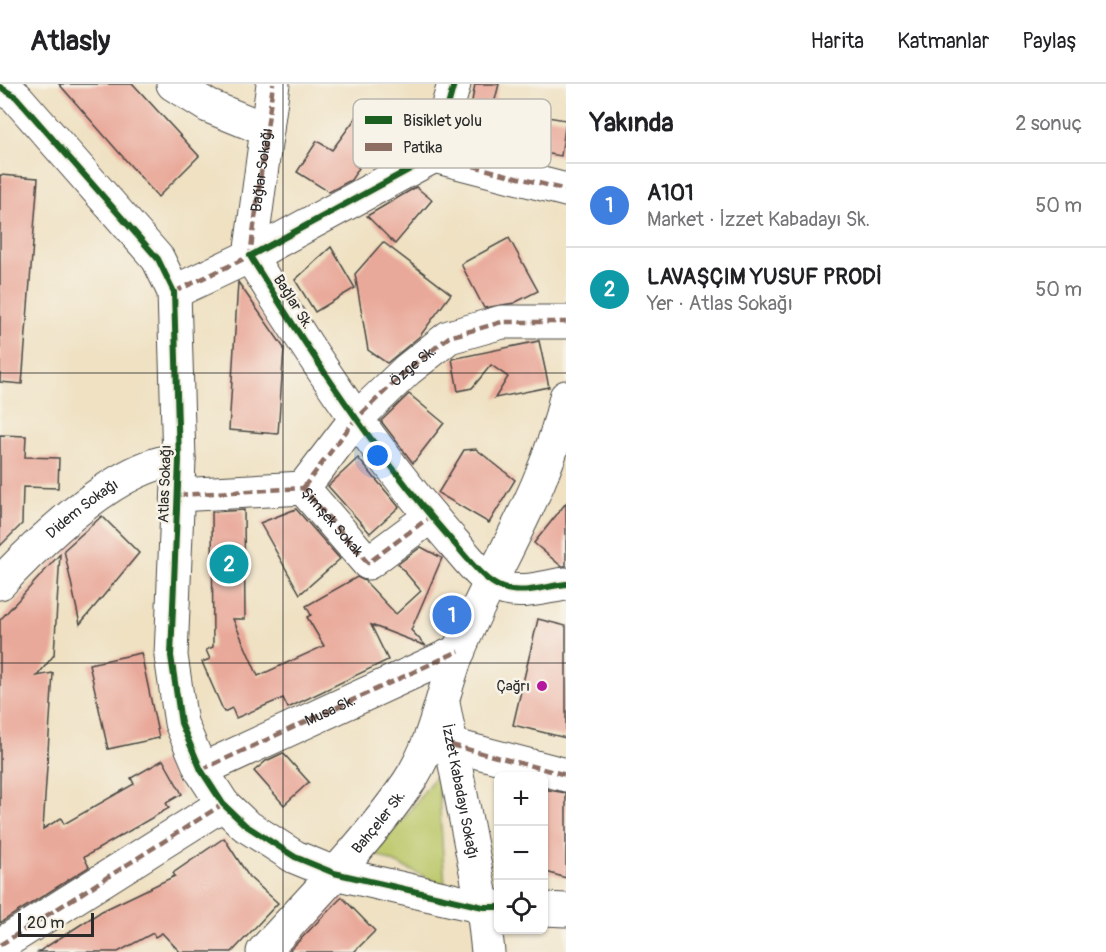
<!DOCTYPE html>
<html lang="tr">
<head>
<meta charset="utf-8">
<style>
	:root { --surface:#fff; --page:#f6f6f6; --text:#202124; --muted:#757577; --line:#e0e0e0; --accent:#2563eb }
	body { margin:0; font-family:Pangolin,sans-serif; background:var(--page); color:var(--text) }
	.controls { position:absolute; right:18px; bottom:18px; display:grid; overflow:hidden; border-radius:9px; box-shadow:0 2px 4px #0004 }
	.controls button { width:54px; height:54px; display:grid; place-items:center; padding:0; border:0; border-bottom:2px solid var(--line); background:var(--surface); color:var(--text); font:30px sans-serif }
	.scale { position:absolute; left:18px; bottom:15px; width:76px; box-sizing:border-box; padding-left:6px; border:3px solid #2b2b2b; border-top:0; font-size:16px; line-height:21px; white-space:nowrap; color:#2b2b2b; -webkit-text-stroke:4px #f7f3e8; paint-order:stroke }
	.you { position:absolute; left:378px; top:372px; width:21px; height:21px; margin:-15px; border:4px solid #fff; border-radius:50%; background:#1a73e8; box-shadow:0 0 0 9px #1a73e833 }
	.badge { display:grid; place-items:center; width:39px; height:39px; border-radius:50%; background:var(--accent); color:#fff; font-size:20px; font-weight:700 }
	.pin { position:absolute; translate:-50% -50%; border:3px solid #fff; box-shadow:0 2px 6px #0006 }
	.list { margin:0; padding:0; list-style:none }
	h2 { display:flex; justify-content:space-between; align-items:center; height:78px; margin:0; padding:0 24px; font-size:26px }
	h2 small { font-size:20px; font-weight:400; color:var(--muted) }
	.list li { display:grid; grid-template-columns:39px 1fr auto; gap:18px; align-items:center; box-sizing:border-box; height:84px; padding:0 24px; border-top:2px solid var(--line) }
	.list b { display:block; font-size:22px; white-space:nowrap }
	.list p { margin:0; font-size:20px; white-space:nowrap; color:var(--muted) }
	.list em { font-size:20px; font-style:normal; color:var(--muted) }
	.icon { flex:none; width:33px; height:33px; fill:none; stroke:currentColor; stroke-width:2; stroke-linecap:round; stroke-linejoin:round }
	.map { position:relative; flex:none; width:566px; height:868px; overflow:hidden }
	header { display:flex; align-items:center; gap:36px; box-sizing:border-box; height:84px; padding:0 30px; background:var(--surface); border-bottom:2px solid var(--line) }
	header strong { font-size:28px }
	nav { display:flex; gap:33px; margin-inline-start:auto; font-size:21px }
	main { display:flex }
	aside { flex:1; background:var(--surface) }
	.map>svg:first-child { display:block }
	.green { fill:#bbc769; stroke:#73794a; stroke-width:1.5 }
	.building { fill:#e9a99a }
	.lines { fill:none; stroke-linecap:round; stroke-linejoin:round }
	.minor-casing { stroke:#484642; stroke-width:35 }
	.minor { stroke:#fff; stroke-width:33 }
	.quiet { stroke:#8d6e63; stroke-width:4.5; stroke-dasharray:9 4.5; stroke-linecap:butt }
	.cycleway-casing { stroke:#f7f3e8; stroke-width:10 }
	.cycleway { stroke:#1b5e20; stroke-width:6 }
	.grid { fill:none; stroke:#2b2b2b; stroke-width:1.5; stroke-opacity:0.55 }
	.poi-dot { fill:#b5179e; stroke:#f7f3e8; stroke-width:2 }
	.labels { text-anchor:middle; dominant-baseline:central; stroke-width:5; stroke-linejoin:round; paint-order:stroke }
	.street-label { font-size:15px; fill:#2b2b2b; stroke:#f7f3e8 }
	.poi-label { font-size:15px; fill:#2b2b2b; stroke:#f7f3e8; text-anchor:end }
	.key { fill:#f7f3e8; stroke:#bab7af; stroke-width:1.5 }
	.key-label { font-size:16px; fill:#2b2b2b }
</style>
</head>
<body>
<header>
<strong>Atlasly</strong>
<nav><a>Harita</a><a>Katmanlar</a><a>Paylaş</a></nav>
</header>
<main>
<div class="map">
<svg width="566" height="868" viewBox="0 0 566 868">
	<rect width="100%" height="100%" fill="#f7f3e8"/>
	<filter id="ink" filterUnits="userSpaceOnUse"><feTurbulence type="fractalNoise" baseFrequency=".0167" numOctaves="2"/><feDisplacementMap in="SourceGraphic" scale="12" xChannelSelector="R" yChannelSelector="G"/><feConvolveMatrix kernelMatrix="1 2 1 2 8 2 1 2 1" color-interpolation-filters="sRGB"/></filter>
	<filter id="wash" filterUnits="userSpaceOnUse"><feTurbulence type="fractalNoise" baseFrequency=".008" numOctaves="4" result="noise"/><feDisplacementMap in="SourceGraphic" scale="24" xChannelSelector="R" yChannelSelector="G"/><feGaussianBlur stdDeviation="1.35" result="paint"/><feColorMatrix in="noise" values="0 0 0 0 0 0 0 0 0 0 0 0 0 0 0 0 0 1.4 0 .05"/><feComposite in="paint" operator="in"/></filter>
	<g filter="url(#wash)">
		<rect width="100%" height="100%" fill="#efe1c2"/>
		<polygon class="green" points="440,686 439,711 445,802 373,769 405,733"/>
		<g id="blocks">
			<g class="building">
				<polygon points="59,0 133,0 199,72 158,113"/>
				<polygon points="475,0 499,0 493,24 566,36 561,72 465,56"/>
				<polygon points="369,16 389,31 354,80 359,84 351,96 329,108 297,88 317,57 332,66"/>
				<polygon points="0,91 38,94 22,300 0,298"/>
				<polygon points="416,103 432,116 395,160 367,132"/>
				<polygon points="509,154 538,207 514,219 484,224 461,180"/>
				<polygon points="383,158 451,210 420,252 387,279 368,266 355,190"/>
				<polygon points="331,163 355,204 315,228 295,196"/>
				<polygon points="238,198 284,264 278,350 229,346"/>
				<polygon points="539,257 549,303 495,314 508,293 491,281 472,304 458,307 452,275"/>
				<polygon points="409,310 444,339 413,379 381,337"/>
				<polygon points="0,351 26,352 25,373 59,374 58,404 23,403 22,440 0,462"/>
				<polygon points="476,365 515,396 489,439 438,409 464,366"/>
				<polygon points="358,374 399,423 370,449 328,402"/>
				<polygon points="566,419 566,482 561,482 534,459"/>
				<polygon points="296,425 340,475 300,510 260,439"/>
				<polygon points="244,426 245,535 233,535 258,592 324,562 307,533 311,531 306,522 357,493 365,497 396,530 421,507 398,480 421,463 442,474 411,546 426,562 371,541 388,576 288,624 283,614 236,634 232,624 224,628 202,578 210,575 206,566 213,563 212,428"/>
				<polygon points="102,432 139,469 80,540 64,466"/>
				<polygon points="60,470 54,571 37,592 53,589 43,745 61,734 64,740 134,700 131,694 163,676 182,710 166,719 169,724 84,773 89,783 0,839 0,536"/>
				<polygon points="538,535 566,542 566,654 513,641"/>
				<polygon points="141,569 159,654 108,665 89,580"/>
				<polygon points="283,669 309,698 284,721 254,687 266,677"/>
				<polygon points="543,705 566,709 566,794 543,787"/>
				<polygon points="224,754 249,793 278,819 232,868 180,868 162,849 155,853 153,849 118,868 38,868 102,827 175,792 173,789"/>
				<polygon points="342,813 375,847 354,868 288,868"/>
			</g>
		</g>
	</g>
	<g filter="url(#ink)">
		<use href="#blocks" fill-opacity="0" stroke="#484642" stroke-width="1.5"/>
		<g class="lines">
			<defs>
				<g id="minor">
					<polyline points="173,0 208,22 267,46"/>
					<path d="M454,0L434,72L250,172C312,272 375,369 453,458C466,472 484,498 503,504C522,511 547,502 566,500"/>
					<polyline points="0,3 16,13 158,175 174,208 179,376 171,572 181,639 201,686 223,720 245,741 295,773 334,789 483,823 499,823"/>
					<polyline points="434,72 566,106"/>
					<path id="s1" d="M174,208L250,172L273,0"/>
					<polyline points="303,404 355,336 407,286 449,253 502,238 566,238"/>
					<path id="s2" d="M178,411L303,404L368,479L431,432"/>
					<path id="s3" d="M0,499C40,457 119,379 179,376"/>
					<path id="s4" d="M443,619L483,823L488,868"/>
					<polyline points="451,661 566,691"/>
					<polyline points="201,686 459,567"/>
					<polyline points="544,825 566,826"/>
					<polyline points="0,861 223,720"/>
					<path id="s5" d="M263,868C312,814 366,760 408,699C435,659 441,612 458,568C493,483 548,403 566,313"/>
				</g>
			</defs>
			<use href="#minor" class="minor-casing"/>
			<use href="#minor" class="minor"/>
			<g class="quiet">
				<polyline points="434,72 566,106"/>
				<polyline points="174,208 250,172 273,0"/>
				<path id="s6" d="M303,404L355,336L407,286L449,253L502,238H566"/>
				<polyline points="178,411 303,404 368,479 431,432"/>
				<polyline points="451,661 566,691"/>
				<path id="s7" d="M201,686L459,567"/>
				<polyline points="0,861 223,720"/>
			</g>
			<defs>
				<g id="cycleway">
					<path d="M454,0L434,72L250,172C312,272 375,369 453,458C466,472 484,498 503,504C522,511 547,502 566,500"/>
					<polyline points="0,3 16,13 158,175 174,208 179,376 171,572 181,639 201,686 223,720 245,741 295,773 334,789 483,823 499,823"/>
				</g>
			</defs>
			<use href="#cycleway" class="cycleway-casing"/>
			<use href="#cycleway" class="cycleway"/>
		</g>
	</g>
	<path class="grid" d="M283,0V868M0,289H566M0,579H566"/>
	<circle class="poi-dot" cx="542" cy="602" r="6"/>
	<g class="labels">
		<g class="street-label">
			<text stroke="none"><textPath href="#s1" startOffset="171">Bağlar Sokağı</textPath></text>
			<text transform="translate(293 218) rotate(58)">Bağlar Sk.</text>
			<text stroke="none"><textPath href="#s6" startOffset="165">Özge Sk.</textPath></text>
			<text transform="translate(165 400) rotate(-88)">Atlas Sokağı</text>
			<text stroke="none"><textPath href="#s3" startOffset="111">Didem Sokağı</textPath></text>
			<text stroke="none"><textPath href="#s2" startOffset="170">Şimşek Sokak</textPath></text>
			<text stroke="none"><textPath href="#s7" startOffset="142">Musa Sk.</textPath></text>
			<text stroke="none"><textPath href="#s4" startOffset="90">İzzet Kabadayı Sokağı</textPath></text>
			<text stroke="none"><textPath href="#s5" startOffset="174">Bahçeler Sk.</textPath></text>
		</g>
		<g class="poi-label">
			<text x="530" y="602">Çağrı</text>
		</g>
	</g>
	<rect x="353" y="15" width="198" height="69" rx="9" class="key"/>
	<rect x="365" y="32" width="27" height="8" fill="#1b5e20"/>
	<rect x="365" y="59" width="27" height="8" fill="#8d6e63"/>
	<g class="key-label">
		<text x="403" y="42">Bisiklet yolu</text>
		<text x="403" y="69">Patika</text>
	</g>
</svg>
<div class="controls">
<button>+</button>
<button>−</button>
<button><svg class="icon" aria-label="locate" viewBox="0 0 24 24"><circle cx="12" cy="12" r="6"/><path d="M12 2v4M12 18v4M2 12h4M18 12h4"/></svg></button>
</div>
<div class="scale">20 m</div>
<div class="you"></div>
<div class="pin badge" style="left:452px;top:531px;background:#3f7fe0">1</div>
<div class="pin badge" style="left:229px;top:480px;background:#0f9aa8">2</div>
</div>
<aside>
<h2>Yakında<small>2 sonuç</small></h2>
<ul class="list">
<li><span class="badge" style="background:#3f7fe0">1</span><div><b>A101</b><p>Market · İzzet Kabadayı Sk.</p></div><em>50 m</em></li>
<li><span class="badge" style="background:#0f9aa8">2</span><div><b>LAVAŞÇIM YUSUF PRODİ</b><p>Yer · Atlas Sokağı</p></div><em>50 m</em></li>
</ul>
</aside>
</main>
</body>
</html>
